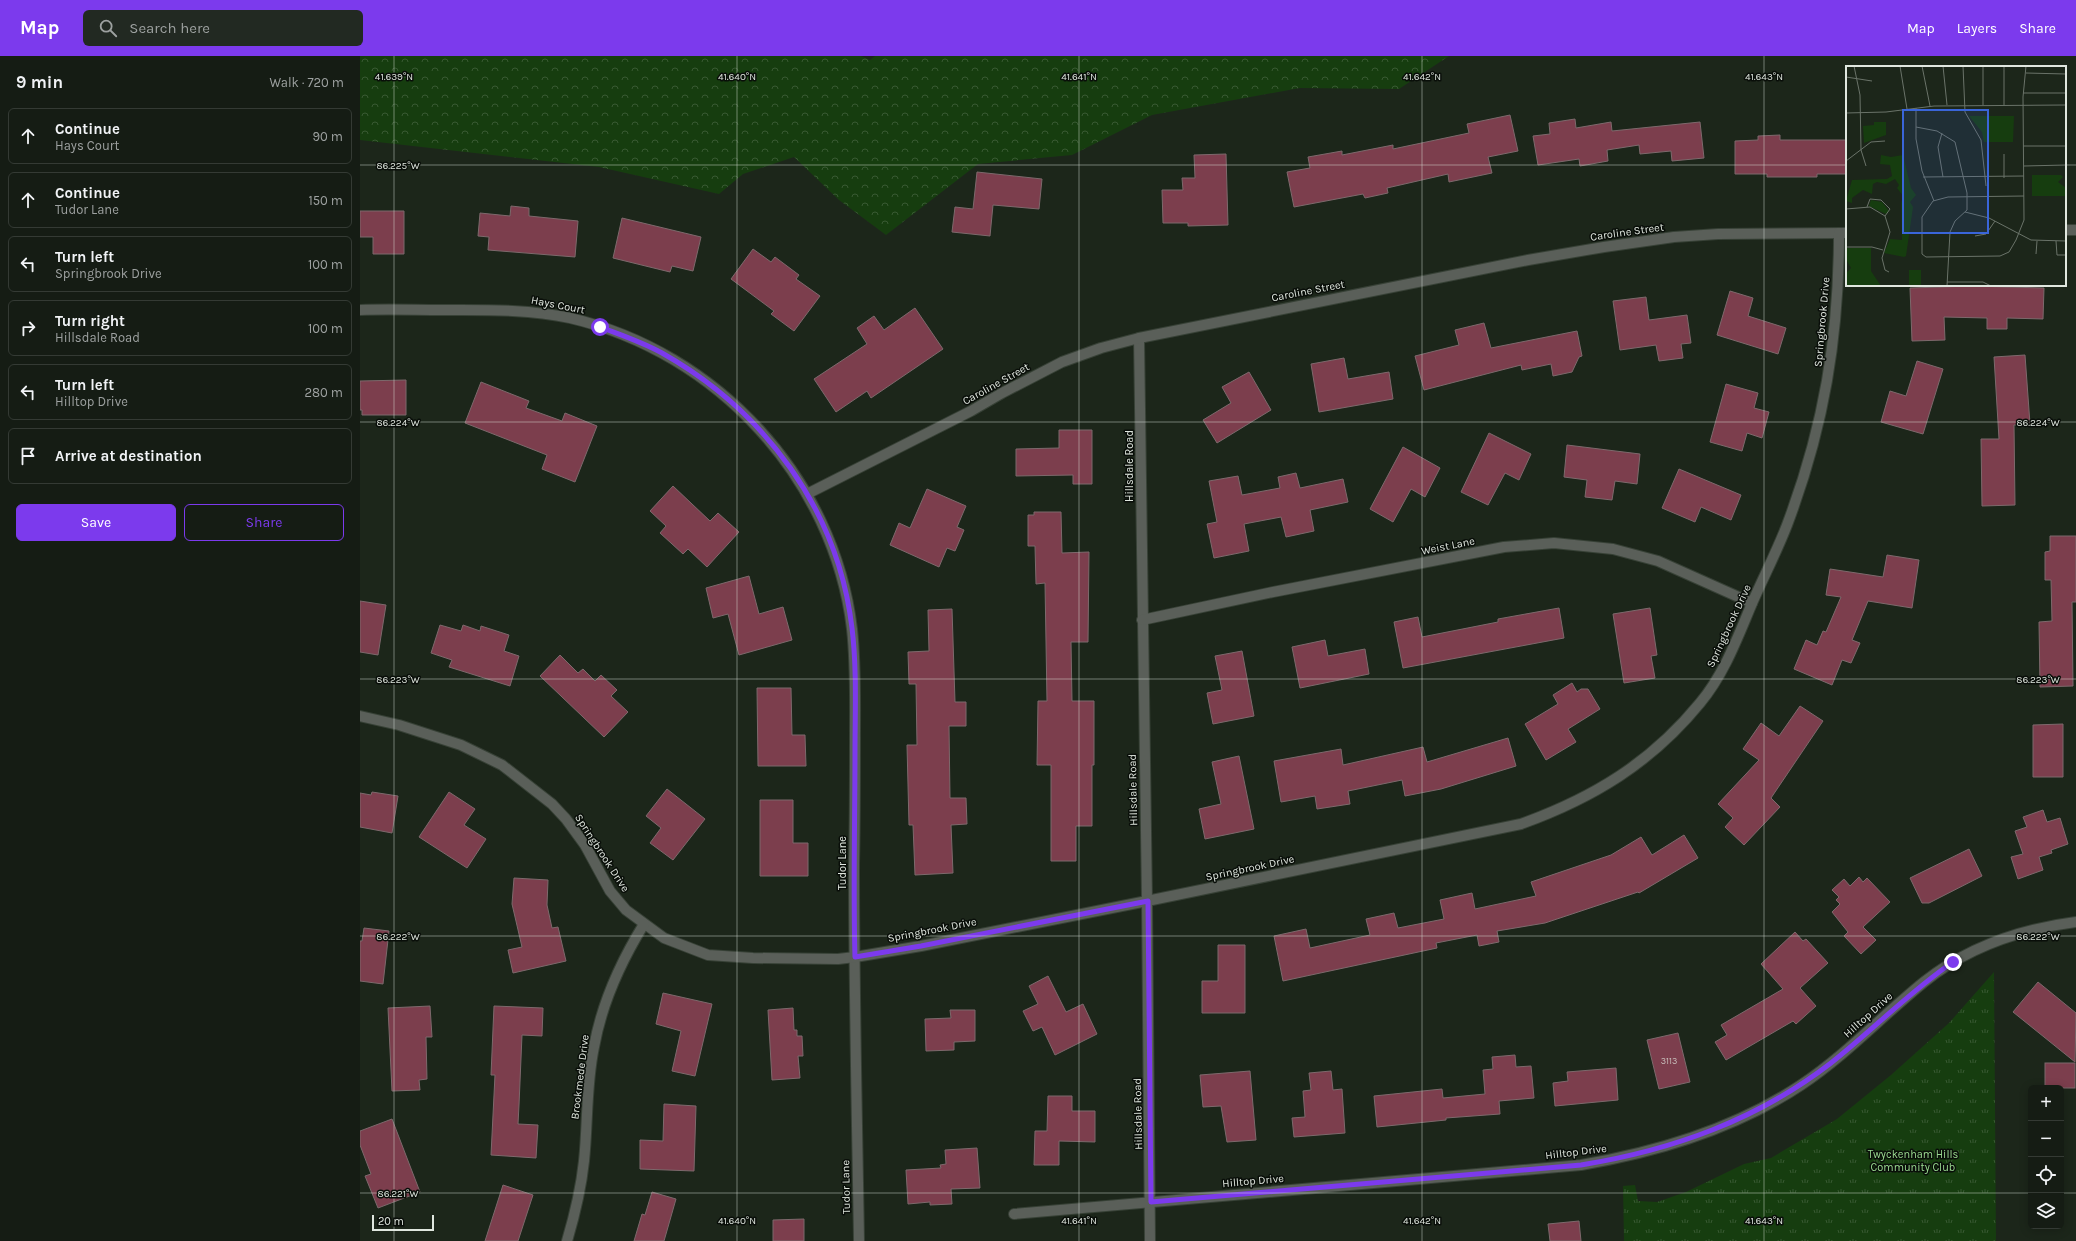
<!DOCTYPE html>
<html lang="en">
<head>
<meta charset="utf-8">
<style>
	:root { --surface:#151c14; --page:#222922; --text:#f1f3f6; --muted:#9da1a0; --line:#343a34; --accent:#7c3aed }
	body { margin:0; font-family:Karla,sans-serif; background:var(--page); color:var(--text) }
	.controls { position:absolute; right:12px; bottom:12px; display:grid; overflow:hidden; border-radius:6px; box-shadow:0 2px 10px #0003 }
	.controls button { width:36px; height:36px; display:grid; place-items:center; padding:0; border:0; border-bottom:1px solid var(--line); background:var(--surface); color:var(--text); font:20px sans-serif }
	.scale { position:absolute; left:12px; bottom:10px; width:62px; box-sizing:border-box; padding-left:4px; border:2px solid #e0e7df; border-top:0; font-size:11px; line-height:14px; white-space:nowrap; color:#e0e7df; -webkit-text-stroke:3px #090e09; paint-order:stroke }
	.stop { position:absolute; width:12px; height:12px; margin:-9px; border:3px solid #7c3aed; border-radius:50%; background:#fff }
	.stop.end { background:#7c3aed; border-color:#fff; box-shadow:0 1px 4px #0008 }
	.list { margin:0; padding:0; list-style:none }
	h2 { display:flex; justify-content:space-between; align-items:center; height:52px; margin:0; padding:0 16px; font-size:17px }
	h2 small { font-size:13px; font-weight:400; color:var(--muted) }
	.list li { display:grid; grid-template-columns:26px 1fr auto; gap:12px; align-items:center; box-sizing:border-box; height:56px; margin:0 8px 8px; padding:0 8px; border:1px solid var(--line); border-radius:6px }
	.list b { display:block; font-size:15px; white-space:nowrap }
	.list p { margin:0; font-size:13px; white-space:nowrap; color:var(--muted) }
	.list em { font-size:13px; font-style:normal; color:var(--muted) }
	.actions { display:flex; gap:8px; padding:12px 16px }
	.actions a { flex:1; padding:9px 0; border:1px solid var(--accent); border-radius:6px; text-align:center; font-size:14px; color:var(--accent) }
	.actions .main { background:var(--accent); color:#fff }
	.icon { flex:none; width:22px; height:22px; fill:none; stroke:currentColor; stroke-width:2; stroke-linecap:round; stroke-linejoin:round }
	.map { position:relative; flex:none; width:1716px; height:1185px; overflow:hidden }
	header { display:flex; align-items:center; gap:24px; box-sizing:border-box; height:56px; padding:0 20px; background:var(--accent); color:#fff }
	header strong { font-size:19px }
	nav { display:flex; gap:22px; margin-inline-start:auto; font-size:14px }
	.search { width:280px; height:36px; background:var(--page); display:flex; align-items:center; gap:10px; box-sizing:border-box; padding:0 14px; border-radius:6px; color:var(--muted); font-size:15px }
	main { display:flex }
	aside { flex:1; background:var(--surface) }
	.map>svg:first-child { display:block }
	.forest { fill:url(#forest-crowns) }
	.park { fill:url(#park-tufts) }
	.building { fill:#7c3e4d; stroke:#7d696c }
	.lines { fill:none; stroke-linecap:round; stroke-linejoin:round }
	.minor-casing { stroke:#374136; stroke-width:12 }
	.minor { stroke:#5a5f59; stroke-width:10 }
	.route { stroke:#7c3aed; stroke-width:5 }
	.ticks { fill:none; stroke:#e0e7df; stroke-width:1; stroke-opacity:0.45 }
	.labels { text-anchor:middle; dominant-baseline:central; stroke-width:3; stroke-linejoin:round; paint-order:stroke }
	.number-label { font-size:9px; fill:#c7bdba }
	.street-label { font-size:11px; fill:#e0e7df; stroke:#090e09 }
	.park-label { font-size:11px; fill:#9ad990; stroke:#090e09 }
	.inset-road { fill:none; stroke:#6a7369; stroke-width:1 }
	.view { fill:#3a65d9; fill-opacity:0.15; stroke:#3a65d9; stroke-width:2 }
	.inset-edge { fill:none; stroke:#e0e7df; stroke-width:2 }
	.ticks-label { font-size:10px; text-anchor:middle; fill:#e0e7df; stroke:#090e09; stroke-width:3; stroke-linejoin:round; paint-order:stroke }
</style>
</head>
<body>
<header>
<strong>Map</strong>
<div class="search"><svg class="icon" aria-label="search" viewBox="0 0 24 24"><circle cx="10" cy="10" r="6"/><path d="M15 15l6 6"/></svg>Search here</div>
<nav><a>Map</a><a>Layers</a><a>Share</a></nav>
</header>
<main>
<aside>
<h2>9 min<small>Walk · 720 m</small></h2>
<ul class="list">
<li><svg class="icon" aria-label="ahead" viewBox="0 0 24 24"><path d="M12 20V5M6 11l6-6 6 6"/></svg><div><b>Continue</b><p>Hays Court</p></div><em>90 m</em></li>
<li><svg class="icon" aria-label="ahead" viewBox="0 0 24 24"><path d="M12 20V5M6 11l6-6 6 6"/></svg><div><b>Continue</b><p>Tudor Lane</p></div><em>150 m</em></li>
<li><svg class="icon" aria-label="left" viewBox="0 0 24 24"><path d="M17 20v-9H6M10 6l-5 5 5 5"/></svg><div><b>Turn left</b><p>Springbrook Drive</p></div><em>100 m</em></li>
<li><svg class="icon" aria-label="right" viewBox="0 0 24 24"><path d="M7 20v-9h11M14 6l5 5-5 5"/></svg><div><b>Turn right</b><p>Hillsdale Road</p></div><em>100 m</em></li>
<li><svg class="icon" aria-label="left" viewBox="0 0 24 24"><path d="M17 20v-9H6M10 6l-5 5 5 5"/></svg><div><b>Turn left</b><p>Hilltop Drive</p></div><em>280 m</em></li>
<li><svg class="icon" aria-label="arrive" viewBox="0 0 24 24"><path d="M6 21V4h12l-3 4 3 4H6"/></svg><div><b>Arrive at destination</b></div></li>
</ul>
<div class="actions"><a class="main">Save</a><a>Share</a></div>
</aside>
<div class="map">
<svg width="1716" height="1185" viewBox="0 0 1716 1185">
	<defs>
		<pattern id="forest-crowns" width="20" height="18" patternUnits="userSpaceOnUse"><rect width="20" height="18" fill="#163d0f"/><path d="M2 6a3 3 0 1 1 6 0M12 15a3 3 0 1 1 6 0" fill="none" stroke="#385932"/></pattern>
		<pattern id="park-tufts" width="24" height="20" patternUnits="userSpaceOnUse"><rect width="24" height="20" fill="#163d0f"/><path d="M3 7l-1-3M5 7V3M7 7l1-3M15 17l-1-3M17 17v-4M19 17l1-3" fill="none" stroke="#385932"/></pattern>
	</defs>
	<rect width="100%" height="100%" fill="#1c261a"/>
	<polygon class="forest" points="0,0 501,0 510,4 515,0 1089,0 1039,33 940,32 792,59 712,99 618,108 526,179 479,144 434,101 383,118 359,138 239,111 0,84"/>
	<polygon class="park" points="1634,916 1636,1185 1264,1185 1263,1130 1275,1129 1278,1145 1297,1146 1326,1136 1384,1108 1411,1102 1477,1063 1531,1019 1589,967"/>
	<g class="building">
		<polygon points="1150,59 1158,95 1128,101 1132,117 1089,126 1088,118 1027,132 1028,137 1005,142 1003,138 934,151 927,116 950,112 948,101 982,95 982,99 1033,89 1033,93 1109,77 1107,68"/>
		<polygon points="1215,63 1216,72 1251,66 1252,75 1340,66 1344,102 1312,105 1311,95 1280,98 1279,89 1247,94 1248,105 1220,110 1219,103 1178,109 1173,80 1190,78 1189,67"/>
		<polygon points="1420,79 1420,84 1487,84 1487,118 1457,118 1457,121 1407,121 1407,118 1375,118 1375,85 1398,84 1398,80"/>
		<polygon points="866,98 868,169 828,170 828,167 803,167 802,134 823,134 822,122 835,122 834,99"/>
		<polygon points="617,116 682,123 679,153 633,149 630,180 592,176 595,151 613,153"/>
		<polygon points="151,150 169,152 169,160 218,165 215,201 128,194 129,181 118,180 120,157 150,160"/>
		<polygon points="0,155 44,155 44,198 13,198 13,181 0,181"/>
		<polygon points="262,162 341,181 333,215 312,210 310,216 253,202"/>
		<polygon points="393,193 411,206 415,201 439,219 436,223 460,240 434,275 411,258 414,255 371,223"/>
		<polygon points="1611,230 1684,232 1683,263 1647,262 1647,273 1627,273 1627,262 1584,261 1585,284 1552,285 1550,232"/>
		<polygon points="1370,235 1393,242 1388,260 1426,272 1418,298 1357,279"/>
		<polygon points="1286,241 1289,264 1327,259 1331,287 1321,288 1323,302 1299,305 1296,289 1260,294 1253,245"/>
		<polygon points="555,252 583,293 511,342 507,335 476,356 454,323 507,288 497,272 514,260 524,274"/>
		<polygon points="1124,267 1131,292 1217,275 1222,300 1219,301 1212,316 1193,320 1191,308 1162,314 1161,309 1064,334 1055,300 1099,289 1095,274"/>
		<polygon points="1665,299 1670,368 1654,369 1655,449 1622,450 1621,383 1639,383 1634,301"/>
		<polygon points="984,302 988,323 1029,316 1033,343 959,356 951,308"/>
		<polygon points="1557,305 1583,313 1563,378 1521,366 1530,335 1546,340"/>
		<polygon points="889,316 911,354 857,387 843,364 871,347 862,331"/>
		<polygon points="46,324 46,359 2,359 2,354 0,354 0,325"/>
		<polygon points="121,326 169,345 166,352 202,365 205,357 237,370 215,426 182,413 187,399 105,367"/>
		<polygon points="1366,328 1398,337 1394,352 1409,356 1402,382 1387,377 1382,395 1350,386"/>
		<polygon points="699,374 732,374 732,428 713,428 713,419 656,420 656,393 699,392"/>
		<polygon points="1129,377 1171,398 1159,424 1145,417 1128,449 1101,436"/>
		<polygon points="1207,389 1280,398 1277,428 1255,425 1252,444 1225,441 1227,424 1204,421"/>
		<polygon points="1043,391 1080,412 1065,441 1051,433 1033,466 1010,453"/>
		<polygon points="1319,413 1381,439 1371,464 1341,451 1335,466 1302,452"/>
		<polygon points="936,417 940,432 983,423 988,446 950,454 954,475 926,481 921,461 884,468 889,495 854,502 847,468 857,466 849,425 878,420 882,439 920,432 918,421"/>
		<polygon points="313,430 350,465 358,457 379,476 347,511 328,493 323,498 300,477 306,470 290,455"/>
		<polygon points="567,433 606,450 597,471 604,474 595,495 587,492 579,511 530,489 539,467 550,472"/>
		<polygon points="674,456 701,456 702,497 729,496 728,586 711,586 712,645 734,645 734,709 732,709 732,770 716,770 716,805 691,805 691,709 677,709 678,645 687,645 685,527 676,528 675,490 668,490 668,459 674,459"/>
		<polygon points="1690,480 1716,480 1716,546 1712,546 1713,630 1680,631 1679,566 1692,565 1691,524 1685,524 1685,496 1690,495"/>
		<polygon points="1527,499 1559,504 1552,552 1508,545 1492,584 1500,587 1491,607 1482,604 1472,629 1434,613 1446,584 1457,589 1463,575 1466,576 1481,541 1466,539 1470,513 1523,521"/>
		<polygon points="389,520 399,558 423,551 432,584 379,599 368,558 353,562 346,532"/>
		<polygon points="0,545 26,549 18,599 0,596"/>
		<polygon points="1199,552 1204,582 1043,612 1034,566 1058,561 1062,581 1138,566 1138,563"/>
		<polygon points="1290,552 1297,599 1291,600 1295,622 1264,627 1253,558"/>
		<polygon points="592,553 595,646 606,646 606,670 589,670 590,742 606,742 607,768 591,769 593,817 555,819 553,769 549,769 547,689 557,689 556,628 549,628 548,596 569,595 568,554"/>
		<polygon points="80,569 101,575 103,569 120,575 121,570 149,579 144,595 159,600 150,630 89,611 92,604 71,597"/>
		<polygon points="965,584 968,600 1005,593 1009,618 940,632 932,591"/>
		<polygon points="882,595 894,660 853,668 847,637 862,634 855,600"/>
		<polygon points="200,599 218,617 223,613 235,625 241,619 257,634 251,640 268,656 244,681 180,620"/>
		<polygon points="1212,627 1217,636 1221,633 1228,633 1240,653 1208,673 1216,686 1186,704 1165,668 1198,648 1193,639"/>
		<polygon points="397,632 431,632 432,679 445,679 446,710 398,710"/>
		<polygon points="1440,650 1463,665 1411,742 1420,751 1384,789 1365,771 1373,762 1358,748 1399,704 1383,693 1401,667 1419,680"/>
		<polygon points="1703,668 1703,721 1673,721 1673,669"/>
		<polygon points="1148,682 1156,710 1081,733 1045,740 1042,724 988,735 990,748 957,753 955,740 921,746 914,705 981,693 983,709 1063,691 1067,706"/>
		<polygon points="879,700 894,773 845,783 839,753 861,748 852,706"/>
		<polygon points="307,733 345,763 313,804 290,787 301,772 286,760"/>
		<polygon points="12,736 38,740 32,777 0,771 0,737 11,739"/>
		<polygon points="89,736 115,753 104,769 126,783 107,812 59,781"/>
		<polygon points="400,744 433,744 433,787 448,787 448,820 400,820"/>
		<polygon points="1683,754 1687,766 1700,762 1708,788 1691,794 1692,797 1679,801 1683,814 1658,823 1651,801 1663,798 1655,775 1667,771 1663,761"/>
		<polygon points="1324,779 1338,802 1279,837 1278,836 1185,867 1137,875 1139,886 1119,890 1117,879 1076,887 1077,892 923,925 914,880 946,873 950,892 1010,879 1006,863 1034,857 1038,872 1084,863 1080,844 1112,837 1115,853 1176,840 1171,826 1251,799 1281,781 1292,799"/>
		<polygon points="1609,793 1622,820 1569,847 1562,847 1550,822"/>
		<polygon points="1499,821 1503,826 1507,822 1530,846 1503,871 1516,884 1501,898 1484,880 1488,876 1472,856 1480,848 1476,844 1479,841 1472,834 1484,823 1490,830"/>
		<polygon points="154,822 188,824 187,849 192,872 198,871 206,905 153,917 148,894 162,891 152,848"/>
		<polygon points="4,872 29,875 23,928 0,925 0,885 2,885"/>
		<polygon points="1435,876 1443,885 1446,883 1468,907 1440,932 1456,950 1436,968 1433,965 1366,1004 1355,986 1367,979 1361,969 1423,933 1401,908"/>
		<polygon points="858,889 885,889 885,957 842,957 842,925 858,925"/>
		<polygon points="688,920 706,956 723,948 737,978 695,999 682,971 673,975 663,955 678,948 669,930"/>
		<polygon points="1678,926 1716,957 1715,1006 1653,956"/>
		<polygon points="303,937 352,948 335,1020 312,1015 321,975 296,968"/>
		<polygon points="70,950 72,981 66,981 67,1023 59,1024 60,1034 32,1035 28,952"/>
		<polygon points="134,950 183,952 182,980 162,979 159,1049 158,1068 178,1069 176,1102 131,1099 135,1019 131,1019"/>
		<polygon points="433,952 434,974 437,974 437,980 442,980 443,1000 438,1000 440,1022 412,1024 408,954"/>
		<polygon points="590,954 615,954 615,985 594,986 594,994 566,995 565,963 591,962"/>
		<polygon points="1318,977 1330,1026 1299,1033 1287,984"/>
		<polygon points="1155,999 1156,1011 1171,1010 1174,1042 1139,1045 1140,1058 1086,1062 1086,1064 1017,1071 1014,1040 1082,1033 1083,1042 1125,1038 1123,1014 1133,1013 1132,1001"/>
		<rect x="1685" y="1007" width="30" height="25"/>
		<polygon points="1256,1012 1258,1044 1195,1050 1193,1027 1208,1025 1207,1016"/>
		<polygon points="890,1015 896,1084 867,1086 861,1050 843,1051 840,1019"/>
		<polygon points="971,1015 973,1034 982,1033 985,1077 934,1081 932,1062 945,1061 943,1035 951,1034 949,1017"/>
		<polygon points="688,1040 712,1040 712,1055 735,1055 735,1086 699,1085 699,1109 674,1109 675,1075 687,1075"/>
		<polygon points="304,1048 336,1050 334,1115 280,1113 280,1084 303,1085"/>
		<polygon points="32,1063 60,1136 18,1152 5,1120 11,1118 0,1089 0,1075"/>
		<polygon points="617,1092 620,1132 591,1133 592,1148 570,1149 570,1146 548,1148 546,1114 581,1112 580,1109 586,1108 585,1094"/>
		<polygon points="143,1129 173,1139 158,1185 125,1185"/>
		<polygon points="292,1136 316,1143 304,1185 274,1185 282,1158 285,1159"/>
		<polygon points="444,1163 444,1185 413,1185 413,1164"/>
		<polygon points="1219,1165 1221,1185 1190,1185 1188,1168"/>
	</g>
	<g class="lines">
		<defs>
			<g id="minor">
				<polyline points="1705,174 1716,174"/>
				<path d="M0,254C28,253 55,254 83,254C126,254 168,253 210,262C357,296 474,422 492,573C496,609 495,645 495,681C495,724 495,766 494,809C494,934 497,1060 499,1185"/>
				<polyline points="779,282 787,845 790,1185"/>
				<polyline points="447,438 611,355 642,337 702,306 741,292 779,282 1168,204 1244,191 1314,181 1358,178 1487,177"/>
				<polyline points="782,564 913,536 1144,491 1194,487 1253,493 1298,505 1392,547"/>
				<path d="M0,660L39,669L101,689L142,709L192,748L206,763L225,789L250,835L266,854L304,882L348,899L393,902L478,903L495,901L561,890L787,845L1161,768C1233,742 1291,707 1340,647C1365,617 1378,580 1393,545C1404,520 1417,495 1427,469C1464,371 1479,281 1479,177"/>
				<path d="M654,1158L1221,1109C1298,1096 1375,1073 1441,1029C1486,999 1522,960 1564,926C1608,891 1661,873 1716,866"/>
				<path d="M207,1185C215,1158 221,1133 224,1105C228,1067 226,1028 234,991C242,946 260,907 284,868"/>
			</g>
		</defs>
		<use href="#minor" class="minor-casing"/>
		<use href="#minor" class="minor"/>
	</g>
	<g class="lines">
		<path class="route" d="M240,271C261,279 282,286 302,297C405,355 478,454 492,572C497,613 495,655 495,696C495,764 493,833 495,901L561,890L788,845L791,1146L1221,1109C1313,1094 1397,1064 1471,1007C1513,974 1549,936 1593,906"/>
	</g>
	<path class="ticks" d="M34,0V1185M377,0V1185M719,0V1185M1062,0V1185M1404,0V1185M0,109H1487M1705,109H1716M0,366H1716M0,623H1716M0,880H1716M0,1137H1671M1701,1137H1716"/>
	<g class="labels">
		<g class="number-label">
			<text x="1309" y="1005">3113</text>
		</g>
		<g class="street-label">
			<text transform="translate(1267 176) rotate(-8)">Caroline Street</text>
			<text transform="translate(948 235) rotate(-11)">Caroline Street</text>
			<text transform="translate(198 249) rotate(11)">Hays Court</text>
			<text transform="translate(1462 266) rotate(-85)">Springbrook Drive</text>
			<text transform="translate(636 328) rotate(-29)">Caroline Street</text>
			<text transform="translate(769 410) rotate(-90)">Hillsdale Road</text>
			<text transform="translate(1088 490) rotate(-11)">Weist Lane</text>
			<text transform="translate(1369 570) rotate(-65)">Springbrook Drive</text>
			<text transform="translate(773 734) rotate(-91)">Hillsdale Road</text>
			<text transform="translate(242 797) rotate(57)">Springbrook Drive</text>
			<text transform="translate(482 807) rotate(-90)">Tudor Lane</text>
			<text transform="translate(890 812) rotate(-12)">Springbrook Drive</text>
			<text transform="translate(572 874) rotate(-11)">Springbrook Drive</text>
			<text transform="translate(1508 959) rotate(-42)">Hilltop Drive</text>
			<text transform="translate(220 1021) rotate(-83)">Brookmede Drive</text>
			<text transform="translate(778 1058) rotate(-91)">Hillsdale Road</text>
			<text transform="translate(1216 1096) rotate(-7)">Hilltop Drive</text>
			<text transform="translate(893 1125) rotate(-5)">Hilltop Drive</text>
			<text transform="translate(486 1131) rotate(-91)">Tudor Lane</text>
		</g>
		<g class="park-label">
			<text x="1553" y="1098">Twyckenham Hills<tspan x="1553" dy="13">Community Club</tspan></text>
		</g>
	</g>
	<g transform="translate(1486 10)">
		<rect width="220" height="220" fill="#1c261a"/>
		<path d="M63,204H75V220H63Z" fill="#163d0f"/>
		<path d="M28,56H40V69L18,77L17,60L28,59ZM35,89L45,91L57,89L65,122L70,129L64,136L67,141L60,190L58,191L38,187L44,173L56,174L55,137L57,130L51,122L53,119L49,113L40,118L31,116L27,118L26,128L17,124L6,132V137L0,135L6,114L41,113L46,110L44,99L34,98ZM186,109H215L217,111L212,116L220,122L219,130H186ZM25,134L36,136L43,145L40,148L23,140ZM1,182H25V205L35,220H0V207L5,202L1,195Z" fill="#163d0f"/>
		<path d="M123,50H168L167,76H138L136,66Z" fill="#163d0f"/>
		<path class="inset-road" d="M8,0L14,29L15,84L20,100M54,0L61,43M76,0L84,40M97,0L101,39M117,0L119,46L135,74L140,120M137,0V39M158,0V39M180,7L220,8M0,11L26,15M177,27H220M70,42V73L76,105L88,135M0,47L40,46L88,40L220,39M70,61L91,65L109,76L121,127V144L109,155L104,166L101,220M96,67L92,81L97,111M177,80H220M158,88V112M0,95L25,76L39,75M178,100L220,99M77,111L178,110M178,130L102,131L87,135L76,151V188L80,191L154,190L163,186L170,174L178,154L177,31L180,0M21,141L24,133L35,134L44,143L39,150M0,143L24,141L39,150L44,166L36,192L39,204L43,206M119,146L143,152L185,174L220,175M129,170L140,168L149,155M210,175L211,189H220M0,181H26L37,184M190,188L191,175M101,216H137L145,220"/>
		<path class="view" d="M57,44H142V167H57Z"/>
		<rect width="220" height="220" class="inset-edge"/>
	</g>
	<g class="ticks-label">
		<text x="34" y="24">41.639°N</text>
		<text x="377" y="24">41.640°N</text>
		<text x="719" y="24">41.641°N</text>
		<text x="1062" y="24">41.642°N</text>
		<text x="1404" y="24">41.643°N</text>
		<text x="38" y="113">86.225°W</text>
		<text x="1678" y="370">86.224°W</text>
		<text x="38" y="370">86.224°W</text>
		<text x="1678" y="627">86.223°W</text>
		<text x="38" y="627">86.223°W</text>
		<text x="1678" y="884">86.222°W</text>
		<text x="38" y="884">86.222°W</text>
		<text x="38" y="1141">86.221°W</text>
		<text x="377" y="1168">41.640°N</text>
		<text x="719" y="1168">41.641°N</text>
		<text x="1062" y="1168">41.642°N</text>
		<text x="1404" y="1168">41.643°N</text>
	</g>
</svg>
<div class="controls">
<button>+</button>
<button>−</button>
<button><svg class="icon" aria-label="locate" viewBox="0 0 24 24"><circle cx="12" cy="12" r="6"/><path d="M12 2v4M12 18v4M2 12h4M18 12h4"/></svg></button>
<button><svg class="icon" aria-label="layers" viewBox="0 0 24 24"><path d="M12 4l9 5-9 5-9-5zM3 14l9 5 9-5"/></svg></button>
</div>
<div class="scale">20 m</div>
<div class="stop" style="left:240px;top:271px"></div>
<div class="stop end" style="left:1593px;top:906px"></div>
</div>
</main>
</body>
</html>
